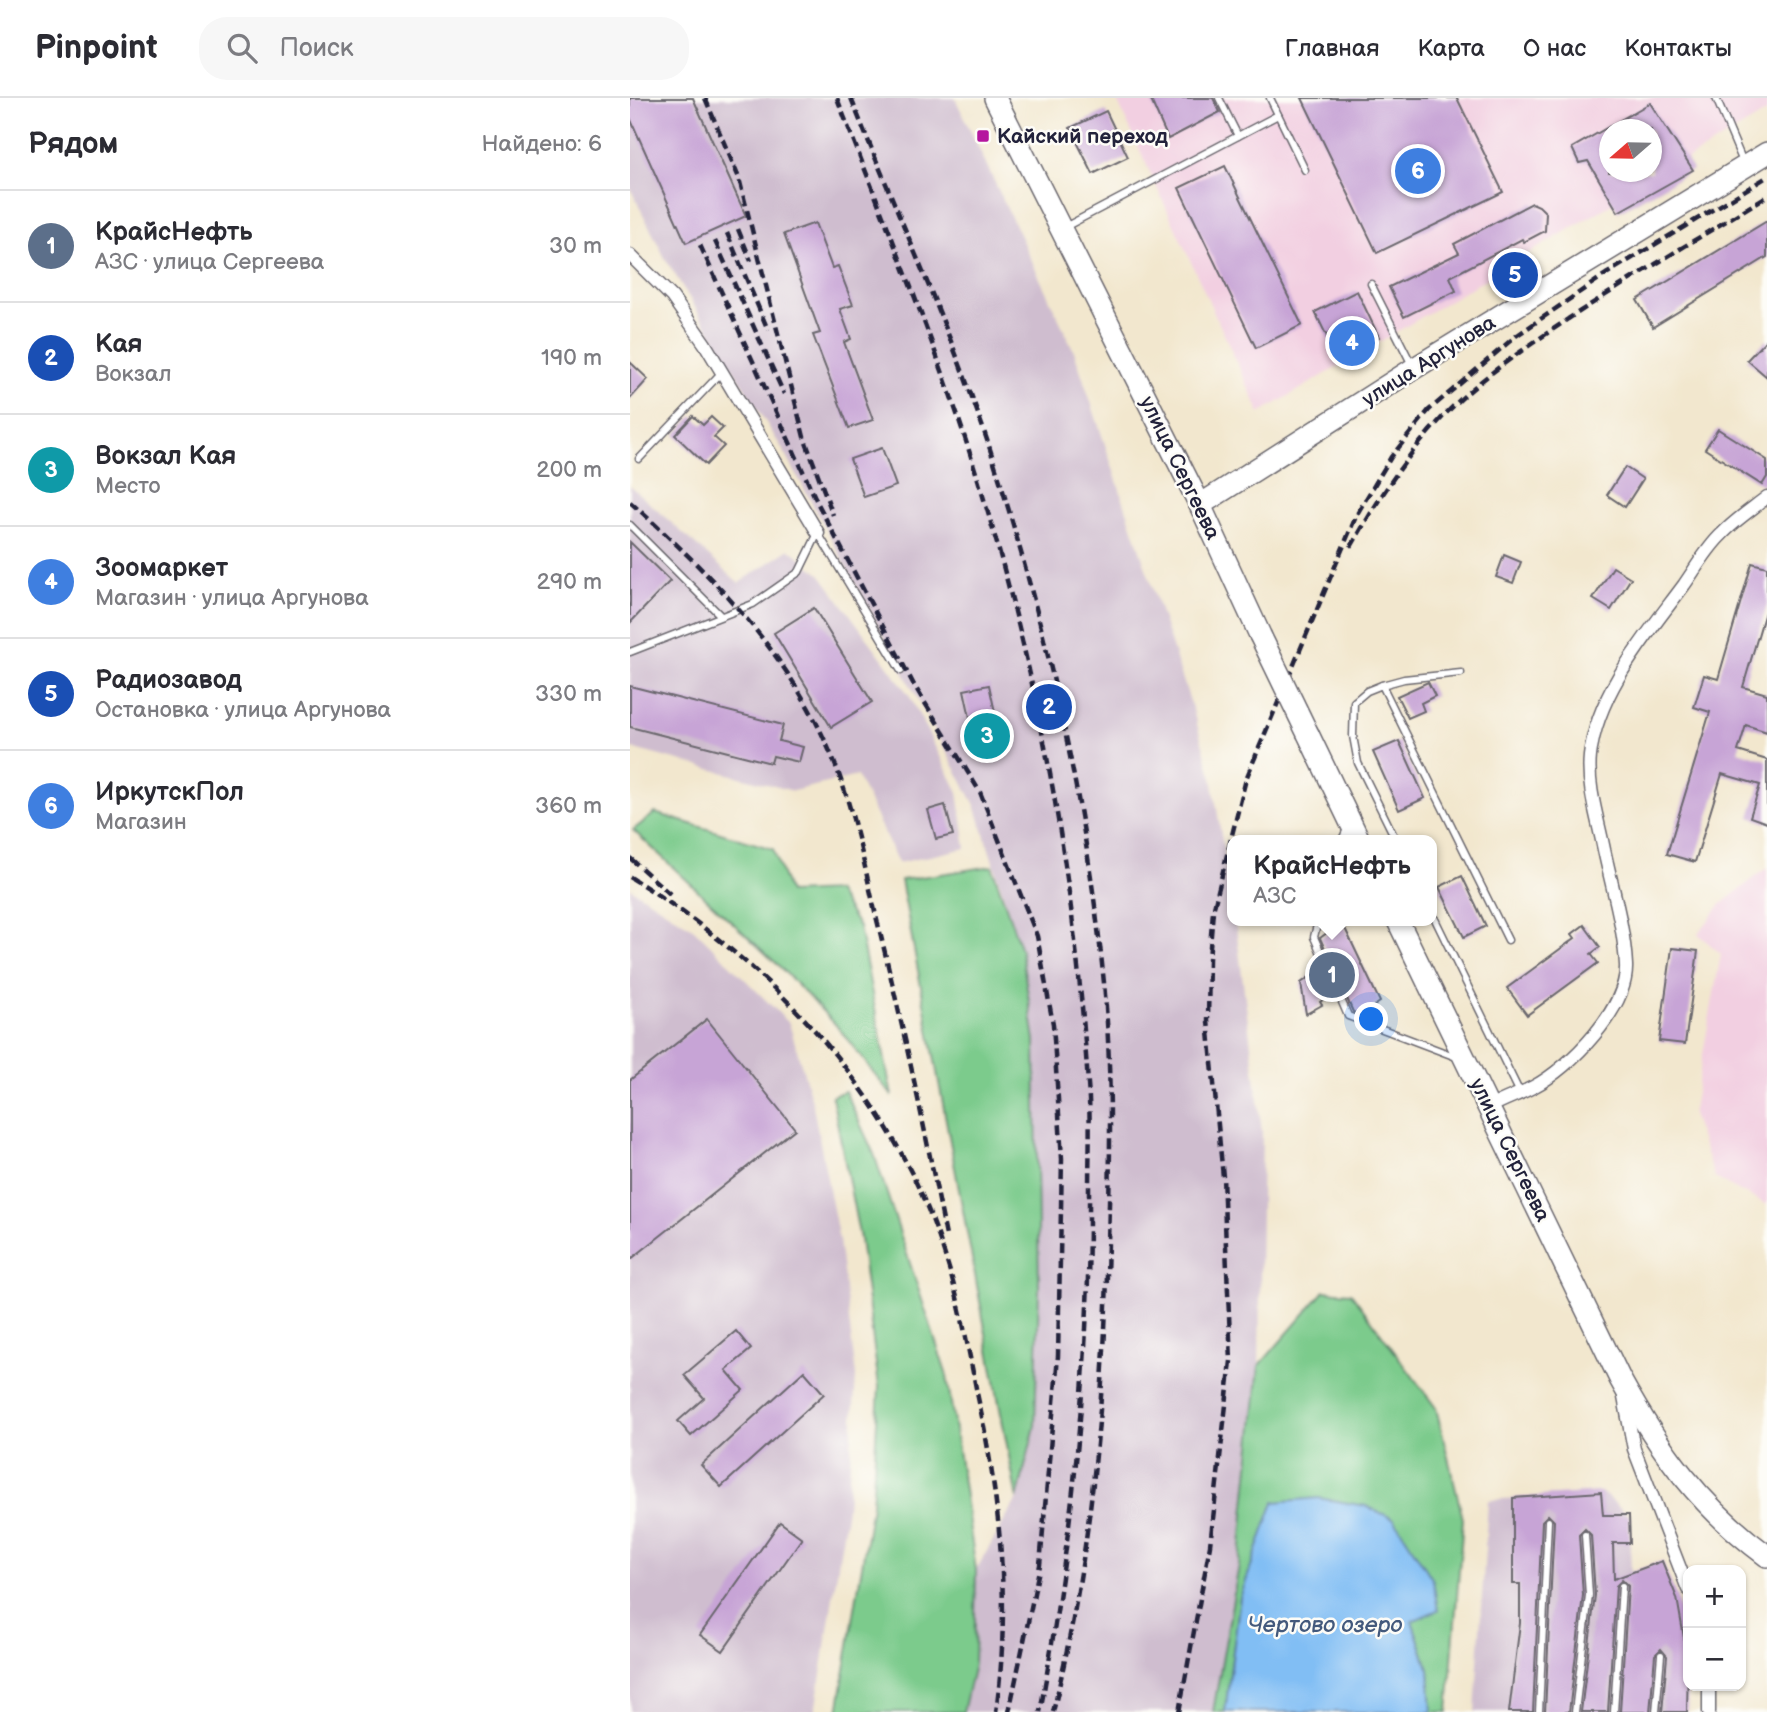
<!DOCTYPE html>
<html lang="ru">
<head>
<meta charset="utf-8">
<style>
	:root { --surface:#fff; --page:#f7f7f7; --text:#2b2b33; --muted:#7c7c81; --line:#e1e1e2; --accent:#d93025 }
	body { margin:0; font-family:"Balsamiq Sans",sans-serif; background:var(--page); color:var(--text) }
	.controls { position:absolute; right:21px; bottom:21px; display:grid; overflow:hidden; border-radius:14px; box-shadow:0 2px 5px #0004 }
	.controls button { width:63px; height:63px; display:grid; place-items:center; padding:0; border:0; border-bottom:2px solid var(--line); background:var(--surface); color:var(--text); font:35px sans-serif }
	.compass { position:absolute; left:969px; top:21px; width:63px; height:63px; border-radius:50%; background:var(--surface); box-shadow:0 2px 5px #0004; rotate:250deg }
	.you { position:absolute; left:742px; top:922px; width:24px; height:24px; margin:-18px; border:5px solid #fff; border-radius:50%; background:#1a73e8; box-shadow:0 0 0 10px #1a73e833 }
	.badge { display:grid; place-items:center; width:46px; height:46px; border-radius:50%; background:var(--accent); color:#fff; font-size:23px; font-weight:700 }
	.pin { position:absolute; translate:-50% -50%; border:4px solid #fff; box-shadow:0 2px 7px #0006 }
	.popup { position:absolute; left:597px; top:737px; width:210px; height:91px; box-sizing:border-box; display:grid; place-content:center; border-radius:14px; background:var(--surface); filter:drop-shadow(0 2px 5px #0005); font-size:23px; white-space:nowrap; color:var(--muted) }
	.popup b { font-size:26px; color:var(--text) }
	.popup::after { content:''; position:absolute; left:50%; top:100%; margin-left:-14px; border:14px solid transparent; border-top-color:var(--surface) }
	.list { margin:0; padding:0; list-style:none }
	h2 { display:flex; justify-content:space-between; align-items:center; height:91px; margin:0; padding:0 28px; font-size:30px }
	h2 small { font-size:23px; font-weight:400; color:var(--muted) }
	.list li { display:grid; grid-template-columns:46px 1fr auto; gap:21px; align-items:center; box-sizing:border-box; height:112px; padding:0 28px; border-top:2px solid var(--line) }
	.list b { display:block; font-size:26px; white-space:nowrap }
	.list p { margin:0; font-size:23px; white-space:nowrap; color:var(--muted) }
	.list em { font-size:23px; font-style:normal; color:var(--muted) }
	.icon { flex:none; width:38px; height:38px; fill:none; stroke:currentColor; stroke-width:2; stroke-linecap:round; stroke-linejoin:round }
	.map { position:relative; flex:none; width:1137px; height:1614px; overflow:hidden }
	header { display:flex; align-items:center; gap:42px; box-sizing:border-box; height:98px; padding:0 35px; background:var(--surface); border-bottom:2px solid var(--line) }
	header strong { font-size:33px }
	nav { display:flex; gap:38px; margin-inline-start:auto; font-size:24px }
	.search { width:490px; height:63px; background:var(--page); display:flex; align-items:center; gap:18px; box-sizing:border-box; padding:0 24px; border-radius:28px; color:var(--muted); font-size:26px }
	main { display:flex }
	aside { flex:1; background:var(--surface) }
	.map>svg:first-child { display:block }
	.built { fill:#f2cfe1; fill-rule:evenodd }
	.industrial { fill:#cfbdcf }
	.green { fill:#7bcb8c; stroke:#4e7664; stroke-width:2 }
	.water { fill:#81bef4; stroke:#527098; stroke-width:2 }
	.building { fill:#c7a4d6; fill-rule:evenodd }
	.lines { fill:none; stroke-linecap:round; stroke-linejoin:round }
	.service-casing { stroke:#6b676e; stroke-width:9 }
	.minor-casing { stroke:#6b676e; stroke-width:15 }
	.primary-casing { stroke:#6b676e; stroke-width:24 }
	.service { stroke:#fff; stroke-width:6 }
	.minor { stroke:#fff; stroke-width:12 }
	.primary { stroke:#fff; stroke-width:21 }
	.rail { stroke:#22223b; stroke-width:4.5; stroke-dasharray:10 5; stroke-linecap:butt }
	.primary-bridge-casing { stroke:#6b676e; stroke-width:24; stroke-linecap:butt }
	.primary-bridge { stroke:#fff; stroke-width:21 }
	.poi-dot { fill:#b5179e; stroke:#fdfcf7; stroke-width:2.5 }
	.labels { text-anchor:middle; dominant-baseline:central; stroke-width:5; stroke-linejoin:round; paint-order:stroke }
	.poi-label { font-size:21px; font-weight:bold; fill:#22223b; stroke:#fdfcf7; text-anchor:start }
	.street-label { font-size:21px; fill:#22223b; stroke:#fdfcf7 }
	.water-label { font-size:23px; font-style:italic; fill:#43597c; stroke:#fdfcf7 }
</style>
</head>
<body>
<header>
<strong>Pinpoint</strong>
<div class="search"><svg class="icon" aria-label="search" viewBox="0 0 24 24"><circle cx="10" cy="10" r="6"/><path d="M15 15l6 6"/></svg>Поиск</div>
<nav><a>Главная</a><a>Карта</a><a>О нас</a><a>Контакты</a></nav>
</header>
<main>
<aside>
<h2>Рядом<small>Найдено: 6</small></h2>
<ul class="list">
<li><span class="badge" style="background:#5c6f8a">1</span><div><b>КрайсНефть</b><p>АЗС · улица Сергеева</p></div><em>30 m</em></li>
<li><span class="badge" style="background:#1a4fb4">2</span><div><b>Кая</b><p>Вокзал</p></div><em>190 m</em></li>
<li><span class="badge" style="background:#0f9aa8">3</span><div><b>Вокзал Кая</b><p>Место</p></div><em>200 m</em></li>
<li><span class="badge" style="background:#3f7fe0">4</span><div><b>Зоомаркет</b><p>Магазин · улица Аргунова</p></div><em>290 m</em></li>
<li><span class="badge" style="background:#1a4fb4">5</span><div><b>Радиозавод</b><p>Остановка · улица Аргунова</p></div><em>330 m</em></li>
<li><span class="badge" style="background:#3f7fe0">6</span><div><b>ИркутскПол</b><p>Магазин</p></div><em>360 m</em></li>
</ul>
</aside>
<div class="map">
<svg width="1137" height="1614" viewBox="0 0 1137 1614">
	<rect width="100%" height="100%" fill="#fdfcf7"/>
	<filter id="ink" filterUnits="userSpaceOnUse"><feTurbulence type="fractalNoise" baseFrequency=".0143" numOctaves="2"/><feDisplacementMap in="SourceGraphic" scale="14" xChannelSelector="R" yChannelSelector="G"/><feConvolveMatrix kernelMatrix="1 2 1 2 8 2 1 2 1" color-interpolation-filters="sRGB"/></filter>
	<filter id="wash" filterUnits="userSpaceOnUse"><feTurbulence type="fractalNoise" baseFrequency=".00686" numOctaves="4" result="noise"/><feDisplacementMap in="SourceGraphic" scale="28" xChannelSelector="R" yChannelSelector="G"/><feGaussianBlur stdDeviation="1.57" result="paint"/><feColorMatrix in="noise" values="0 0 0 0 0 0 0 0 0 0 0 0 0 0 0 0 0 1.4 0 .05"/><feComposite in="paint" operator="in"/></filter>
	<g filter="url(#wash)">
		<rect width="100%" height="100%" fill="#f2e7ce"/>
		<g class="built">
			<path d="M486,0H1137V14L630,315ZM979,32H1021V74H979Z"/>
			<polygon points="1137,770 1137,1107 1085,1080 1062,1017 1091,856 1068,836 1090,807"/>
		</g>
		<g class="industrial">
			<polygon points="0,0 325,0 444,253 563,612 582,680 602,805 602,823 605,823 607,837 632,1034 629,1268 609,1467 583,1614 333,1614 344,1566 346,1472 387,1401 405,1328 409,1190 405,942 391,852 345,707 156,357 36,162 0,90"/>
			<polygon points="0,388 109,485 160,451 191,477 279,597 328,694 336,750 268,765 227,678 163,693 0,650"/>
			<polygon points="0,790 64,831 159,925 182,1003 209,1142 226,1278 217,1410 185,1614 0,1614"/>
			<polygon points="971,1394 999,1417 1001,1474 1032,1463 1047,1500 1058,1562 1057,1614 845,1614 858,1402"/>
		</g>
		<g class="green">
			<polygon points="25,715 143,751 159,795 206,793 229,829 262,998 206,927 148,867 3,732"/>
			<polygon points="362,768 391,852 405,942 409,1190 405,1328 387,1401 271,782"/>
			<polygon points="215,993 244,1056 317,1278 346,1472 344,1566 333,1614 208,1614 242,1407 249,1289 230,1141 202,998"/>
			<polygon points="694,1193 721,1195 806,1310 833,1421 818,1614 802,1614 799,1572 782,1523 627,1455 610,1500 595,1614 583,1614 609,1467 629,1268"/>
		</g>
		<polygon class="water" points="688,1400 736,1408 764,1421 803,1482 808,1512 782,1523 799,1572 802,1614 595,1614 610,1500 644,1404"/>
		<g id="blocks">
			<g class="building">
				<polygon points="0,0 63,0 116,118 56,145 0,20"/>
				<polygon points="520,0 583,0 590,14 538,41"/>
				<polygon points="672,0 827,0 873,94 747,155"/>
				<path d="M1020,5L1063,72L988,114L958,63L949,65L942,50ZM979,32H1021V74H979Z"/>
				<polygon points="476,13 498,59 463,76 440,30"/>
				<polygon points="595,68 672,227 626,250 549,90"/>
				<polygon points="902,105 909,108 916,115 915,133 894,144 892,141 820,179 826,193 774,219 759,189 829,155 824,146"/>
				<polygon points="1137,123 1137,159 1023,229 1007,202"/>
				<polygon points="185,125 202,170 208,168 223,207 210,211 221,241 214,244 243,322 219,330 183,237 190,235 154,136"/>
				<polygon points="727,193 749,239 707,259 685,214"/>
				<polygon points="1137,241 1137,279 1117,262"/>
				<polygon points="0,264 18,281 0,301"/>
				<polygon points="63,318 73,327 81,319 93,330 84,339 94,348 76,367 45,337"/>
				<polygon points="1088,331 1137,362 1137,379 1132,387 1075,351"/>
				<polygon points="252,350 266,388 234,399 220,361"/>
				<polygon points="995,369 1013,381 995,409 977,397"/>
				<polygon points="0,444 40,483 0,525"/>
				<polygon points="874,457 891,464 883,485 866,479"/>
				<polygon points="1122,465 1137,469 1137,507 1113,589 1137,596 1137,634 1116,627 1108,653 1137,662 1137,725 1120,719 1130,687 1092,676 1065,764 1037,756 1080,614 1064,609 1074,577 1088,581"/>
				<polygon points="983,469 1001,480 981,512 963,501"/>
				<polygon points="184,510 242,604 201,629 144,535"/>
				<polygon points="798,584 805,598 791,605 794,613 778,620 767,598"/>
				<polygon points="359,587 374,655 349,661 334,592"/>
				<polygon points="0,588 153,627 149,643 173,649 169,664 143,658 141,665 0,629"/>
				<polygon points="769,643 795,700 769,712 743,654"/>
				<polygon points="315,707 323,737 306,741 298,712"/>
				<polygon points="832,778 856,828 834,839 809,789"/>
				<polygon points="712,824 750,904 731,917 723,914 690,840"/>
				<polygon points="954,827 970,849 961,856 968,865 897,917 877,890 945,840 942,836"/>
				<polygon points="1042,850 1068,853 1055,946 1029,943"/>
				<polygon points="691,871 702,895 690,904 692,907 676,916 671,885"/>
				<polygon points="77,921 165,1031 0,1162 0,982"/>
				<polygon points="106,1233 121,1251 96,1272 113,1292 61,1338 48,1323 74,1300 54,1277"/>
				<polygon points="174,1273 194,1296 91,1389 71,1367"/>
				<polygon points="971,1394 973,1417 999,1417 1000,1445 983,1445 984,1481 1032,1463 1047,1500 1058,1562 1057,1614 1032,1614 1037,1558 1031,1551 1025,1557 1020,1614 990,1614 998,1488 992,1482 986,1488 978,1614 951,1614 965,1497 961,1437 955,1431 949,1437 953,1497 939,1614 915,1614 924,1423 918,1417 912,1423 903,1614 879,1614 890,1525 890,1486 883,1486 883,1400"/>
				<polygon points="150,1424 172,1440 93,1553 70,1537"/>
			</g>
		</g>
	</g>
	<g filter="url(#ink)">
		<use href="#blocks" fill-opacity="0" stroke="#6b676e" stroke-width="2"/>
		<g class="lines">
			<defs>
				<g id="service">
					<polyline points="589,0 608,38"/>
					<polyline points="640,0 675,72"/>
					<polyline points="1086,0 1113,64"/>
					<polyline points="433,130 648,17"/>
					<polyline points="741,186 783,269"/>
					<polyline points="9,361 91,275"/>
					<polyline points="0,427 90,517"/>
					<polyline points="188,435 271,573"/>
					<polyline points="0,554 123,506 169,474 188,435"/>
					<polyline points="752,587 774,581 831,575"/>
					<polyline points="712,742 718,729"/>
					<polyline points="766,742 728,665 723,638 724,604 737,593 752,587 878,842"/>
					<polyline points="802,815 889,993"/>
					<polyline points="688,823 684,839 718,918 829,960"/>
					<polyline points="909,1614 918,1423"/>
					<polyline points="945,1614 959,1497 955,1437"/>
					<polyline points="984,1614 992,1488"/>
					<polyline points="1026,1614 1031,1557"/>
				</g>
				<g id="minor">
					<polyline points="0,157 42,199 75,246 188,435"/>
					<path d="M860,1009C874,1001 890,996 903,989C940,970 998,910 996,867C994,827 981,786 973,747C967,718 957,687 960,658C967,594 1017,537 1054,487C1066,470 1077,450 1092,436C1105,422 1122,411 1137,399"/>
					<polyline points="994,1299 1004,1351 1058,1491"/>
					<polyline points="1079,1588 1079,1614"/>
				</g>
				<g id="primary">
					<polyline points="365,0 570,407 630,537"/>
					<polyline points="570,407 783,271 1137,55"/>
					<polyline points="678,636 729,742"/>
					<path d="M768,823L990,1281C1029,1352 1070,1409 1137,1458"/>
				</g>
			</defs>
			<use href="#service" class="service-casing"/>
			<use href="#minor" class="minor-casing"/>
			<use href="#primary" class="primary-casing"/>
			<use href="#service" class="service"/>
			<use href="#minor" class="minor"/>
			<use href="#primary" class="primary"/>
			<g class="rail">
				<polyline points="75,0 109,80 174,339 203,417"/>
				<path d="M207,0C258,132 313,262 353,398C411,589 445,786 458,986C461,1021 459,1058 459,1094C460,1269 442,1441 410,1614"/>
				<path d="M221,0C267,116 320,230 359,348C415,523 456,703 474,885C483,982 480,1079 477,1177C473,1323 458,1472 423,1614"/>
				<polyline points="108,131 121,163"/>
				<polyline points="97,135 138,232"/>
				<polyline points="85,143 154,296"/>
				<polyline points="70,147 188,406 284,587 350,694 407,838 423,926 432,1061 428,1258 410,1467 379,1614"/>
				<path d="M0,404C77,472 154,550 196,645C222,701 233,762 247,822C273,927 295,1032 316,1138"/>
				<path d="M721,449C746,405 774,360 809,323C846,282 893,252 938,221C1003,179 1070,139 1137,98"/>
				<polyline points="0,760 40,796"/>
				<path d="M0,779C144,868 265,997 316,1161C330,1204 338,1250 347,1295C370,1401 381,1506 366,1614"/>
				<polyline points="549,1614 580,1447 601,1263 593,1079 578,923 579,861 583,813 616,681 727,416 761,359 799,312 886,238 976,176 1137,79"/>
			</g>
			<defs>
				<polyline id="primary-bridge" points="630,537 678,636"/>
			</defs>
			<use href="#primary-bridge" class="primary-bridge-casing"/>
			<use href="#primary-bridge" class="primary-bridge"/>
		</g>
	</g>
	<rect class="poi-dot" x="346" y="31" width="14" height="14" rx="3.5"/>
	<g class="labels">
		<g class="poi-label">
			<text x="367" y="38">Кайский переход</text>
		</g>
		<g class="street-label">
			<text transform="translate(799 263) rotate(-32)">улица Аргунова</text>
			<text transform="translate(550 370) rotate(64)">улица Сергеева</text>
			<text transform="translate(880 1052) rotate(64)">улица Сергеева</text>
		</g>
		<g class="water-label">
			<text x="695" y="1527">Чертово озеро</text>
		</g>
	</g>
</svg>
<div class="controls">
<button>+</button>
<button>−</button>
</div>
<svg class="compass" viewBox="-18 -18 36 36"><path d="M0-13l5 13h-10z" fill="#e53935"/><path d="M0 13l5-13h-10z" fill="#7c7c81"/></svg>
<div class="you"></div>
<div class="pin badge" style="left:702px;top:877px;background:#5c6f8a">1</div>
<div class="popup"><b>КрайсНефть</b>АЗС</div>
<div class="pin badge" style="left:419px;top:609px;background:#1a4fb4">2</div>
<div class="pin badge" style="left:357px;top:638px;background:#0f9aa8">3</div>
<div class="pin badge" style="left:722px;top:245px;background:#3f7fe0">4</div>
<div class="pin badge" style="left:885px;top:177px;background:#1a4fb4">5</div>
<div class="pin badge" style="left:788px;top:73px;background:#3f7fe0">6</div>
</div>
</main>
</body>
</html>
